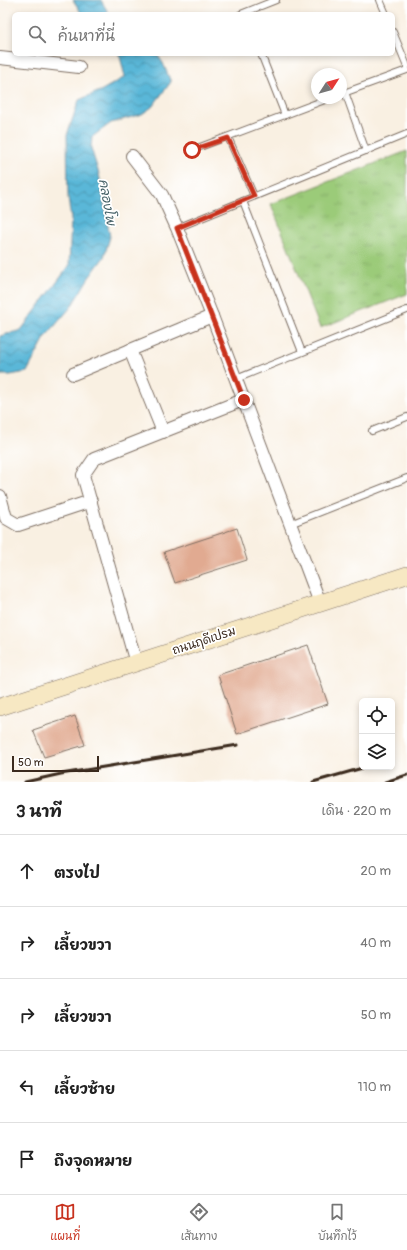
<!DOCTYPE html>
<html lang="th">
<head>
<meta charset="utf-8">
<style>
	:root { --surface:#fff; --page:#f2f2f2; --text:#222; --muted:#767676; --line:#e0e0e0; --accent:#c8321e }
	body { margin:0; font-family:Pangolin,"Playpen Sans Thai",sans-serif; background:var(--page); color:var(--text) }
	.controls { position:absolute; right:12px; bottom:12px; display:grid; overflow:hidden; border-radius:6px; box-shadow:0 2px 6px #0003 }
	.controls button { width:36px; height:36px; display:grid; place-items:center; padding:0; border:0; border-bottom:1px solid var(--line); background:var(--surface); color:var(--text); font:20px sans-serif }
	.compass { position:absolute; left:311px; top:68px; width:36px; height:36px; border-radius:50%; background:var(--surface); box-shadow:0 2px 6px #0003; rotate:54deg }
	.scale { position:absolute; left:12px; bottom:10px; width:87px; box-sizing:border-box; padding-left:4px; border:2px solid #3b2a1e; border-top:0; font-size:11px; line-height:14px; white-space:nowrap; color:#3b2a1e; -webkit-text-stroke:3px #fff; paint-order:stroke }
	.stop { position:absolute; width:12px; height:12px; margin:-9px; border:3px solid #c8321e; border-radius:50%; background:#fff }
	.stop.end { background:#c8321e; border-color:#fff; box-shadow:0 1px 4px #0008 }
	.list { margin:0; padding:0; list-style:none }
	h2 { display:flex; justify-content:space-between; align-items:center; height:52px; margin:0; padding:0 16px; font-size:17px }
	h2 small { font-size:13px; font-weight:400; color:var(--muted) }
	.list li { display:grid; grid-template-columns:26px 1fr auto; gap:12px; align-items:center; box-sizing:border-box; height:72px; padding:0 16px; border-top:1px solid var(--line) }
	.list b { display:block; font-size:15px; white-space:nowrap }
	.list em { font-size:13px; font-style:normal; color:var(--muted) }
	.icon { flex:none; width:22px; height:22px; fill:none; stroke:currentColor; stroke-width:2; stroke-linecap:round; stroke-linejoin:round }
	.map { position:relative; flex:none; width:407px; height:782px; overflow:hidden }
	.search { position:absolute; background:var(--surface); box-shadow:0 2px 6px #0003; left:12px; right:12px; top:12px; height:44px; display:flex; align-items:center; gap:10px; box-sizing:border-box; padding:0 14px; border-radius:6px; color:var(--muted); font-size:15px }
	.sheet { height:412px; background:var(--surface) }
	nav { display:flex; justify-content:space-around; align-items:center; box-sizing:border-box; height:56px; border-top:1px solid var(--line); background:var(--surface); font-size:11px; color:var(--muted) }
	nav a { display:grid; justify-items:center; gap:2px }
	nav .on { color:var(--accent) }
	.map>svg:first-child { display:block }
	.park { fill:url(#park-tufts); stroke:#6b7a4c }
	.water { fill:url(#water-waves); stroke:#4a707b }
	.building { fill:#e1aa91 }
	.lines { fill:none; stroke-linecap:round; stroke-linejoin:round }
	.lane-casing { stroke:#7e6f63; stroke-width:8 }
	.street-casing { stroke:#7e6f63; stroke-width:14 }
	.secondary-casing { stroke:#7e6f63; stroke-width:18 }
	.lane { stroke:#fff; stroke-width:6 }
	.street { stroke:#fff; stroke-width:12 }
	.secondary { stroke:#f7e8c3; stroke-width:17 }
	.rail { stroke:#3b2a1e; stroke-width:3 }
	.route { stroke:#c8321e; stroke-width:5 }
	.labels { text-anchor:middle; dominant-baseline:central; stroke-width:3.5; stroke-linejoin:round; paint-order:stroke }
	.street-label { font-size:12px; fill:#3b2a1e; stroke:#fff }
	.water-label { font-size:13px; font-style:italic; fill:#476268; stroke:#fff }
</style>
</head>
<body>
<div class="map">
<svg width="407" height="782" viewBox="0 0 407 782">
	<defs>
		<pattern id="park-tufts" width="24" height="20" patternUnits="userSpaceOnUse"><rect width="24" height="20" fill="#9bcb79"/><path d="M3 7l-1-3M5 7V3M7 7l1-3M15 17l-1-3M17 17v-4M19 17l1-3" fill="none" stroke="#86ae68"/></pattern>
		<pattern id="water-waves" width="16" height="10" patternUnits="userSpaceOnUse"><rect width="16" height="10" fill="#5ab7d8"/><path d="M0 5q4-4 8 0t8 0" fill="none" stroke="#4c95af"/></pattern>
	</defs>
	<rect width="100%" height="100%" fill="#fff"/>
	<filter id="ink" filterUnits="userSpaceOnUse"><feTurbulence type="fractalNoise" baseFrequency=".025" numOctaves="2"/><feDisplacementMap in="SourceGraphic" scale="8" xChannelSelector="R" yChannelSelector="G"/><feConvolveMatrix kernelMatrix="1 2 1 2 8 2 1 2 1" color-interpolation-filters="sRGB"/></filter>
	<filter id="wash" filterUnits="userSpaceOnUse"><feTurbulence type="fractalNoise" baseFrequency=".012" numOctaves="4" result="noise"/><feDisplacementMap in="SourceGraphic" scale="16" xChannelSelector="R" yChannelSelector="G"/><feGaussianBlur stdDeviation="0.9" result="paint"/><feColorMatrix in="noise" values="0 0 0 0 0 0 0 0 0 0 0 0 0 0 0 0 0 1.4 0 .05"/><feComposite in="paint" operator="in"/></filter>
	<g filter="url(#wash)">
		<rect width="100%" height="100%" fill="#f9f0e2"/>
		<polygon class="park" points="407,151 407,294 320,328 271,204"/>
		<g class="water">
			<polygon points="73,0 101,0 109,14 82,14"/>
			<polygon points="118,54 157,54 163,63 171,82 152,107 142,114 111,123 92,137 91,148 99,174 110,237 104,257 88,279 71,307 46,336 27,372 10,375 0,375 0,336 21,330 69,266 71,219 68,198 67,135 79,100 102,90 125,77 120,56"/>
		</g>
		<g id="blocks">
			<g class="building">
				<polygon points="237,528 247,560 175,583 164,552"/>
				<polygon points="308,645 328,704 237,734 218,675"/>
				<polygon points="75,716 85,745 44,757 33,730"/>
			</g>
		</g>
	</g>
	<g filter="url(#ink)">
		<use href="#blocks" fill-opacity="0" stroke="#7e6f63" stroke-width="1"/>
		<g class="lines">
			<defs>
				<g id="lane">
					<polyline points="380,0 386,14"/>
					<polyline points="241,14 276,0"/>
					<polyline points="393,32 407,66"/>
					<polyline points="261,54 285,115"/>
					<polyline points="345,92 366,151"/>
					<polyline points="341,94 407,70"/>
					<polyline points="228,137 254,196"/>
					<polyline points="192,150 330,98"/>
					<polyline points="243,201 302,352"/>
					<polyline points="177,228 407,134"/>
					<polyline points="236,379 407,310"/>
					<polyline points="372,431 407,417"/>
					<polyline points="290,524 407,478"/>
				</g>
				<g id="street">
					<polyline points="0,58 79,67"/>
					<polyline points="132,156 162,195 177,228 212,316 320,603"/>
					<polyline points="130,350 163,432"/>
					<polyline points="73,374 212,316"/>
					<polyline points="0,496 6,518 18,525 91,501"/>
					<polyline points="136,663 83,475 94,459 243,400"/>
				</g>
				<polyline id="secondary" points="0,707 407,575"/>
			</defs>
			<use href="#lane" class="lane-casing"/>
			<use href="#street" class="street-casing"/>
			<use href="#secondary" class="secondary-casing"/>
			<use href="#lane" class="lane"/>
			<use href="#street" class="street"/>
			<use href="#secondary" class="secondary"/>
			<g class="rail">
				<polyline points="25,782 61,774 238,745"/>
				<polyline points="313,782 366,767"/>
				<polyline points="385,782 407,775"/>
			</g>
		</g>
	</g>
	<g class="lines" filter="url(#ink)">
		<polyline class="route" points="192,150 228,138 254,196 177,228 244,400"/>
	</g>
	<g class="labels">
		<g class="street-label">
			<text transform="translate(204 641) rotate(-18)">ถนนฤดีเปรม</text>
		</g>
		<g class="water-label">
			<text transform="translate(107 202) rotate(80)">คลองโพ</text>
		</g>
	</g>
</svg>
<div class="controls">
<button><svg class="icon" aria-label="locate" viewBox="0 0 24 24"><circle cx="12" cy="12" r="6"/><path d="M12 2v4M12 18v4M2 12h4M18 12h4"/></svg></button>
<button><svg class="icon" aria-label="layers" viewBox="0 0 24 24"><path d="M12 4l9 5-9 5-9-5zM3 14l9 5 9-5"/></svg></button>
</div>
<svg class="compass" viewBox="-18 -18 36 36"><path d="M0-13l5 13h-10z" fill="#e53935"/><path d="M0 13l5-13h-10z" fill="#767676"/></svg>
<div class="scale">50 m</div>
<div class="stop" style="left:192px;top:150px"></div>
<div class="stop end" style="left:244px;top:400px"></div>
<div class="search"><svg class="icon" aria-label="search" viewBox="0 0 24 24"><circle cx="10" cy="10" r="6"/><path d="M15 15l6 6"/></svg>ค้นหาที่นี่</div>
</div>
<section class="sheet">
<h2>3 นาที<small>เดิน · 220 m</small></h2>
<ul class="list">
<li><svg class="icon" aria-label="ahead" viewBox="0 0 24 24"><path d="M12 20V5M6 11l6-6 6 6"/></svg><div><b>ตรงไป</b></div><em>20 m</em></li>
<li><svg class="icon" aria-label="right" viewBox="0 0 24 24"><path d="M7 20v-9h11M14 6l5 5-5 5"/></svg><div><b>เลี้ยวขวา</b></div><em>40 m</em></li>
<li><svg class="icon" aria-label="right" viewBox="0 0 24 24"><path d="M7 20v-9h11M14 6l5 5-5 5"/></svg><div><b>เลี้ยวขวา</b></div><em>50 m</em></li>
<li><svg class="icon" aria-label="left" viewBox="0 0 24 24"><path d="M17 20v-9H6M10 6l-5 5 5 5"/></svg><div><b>เลี้ยวซ้าย</b></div><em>110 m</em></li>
<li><svg class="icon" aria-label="arrive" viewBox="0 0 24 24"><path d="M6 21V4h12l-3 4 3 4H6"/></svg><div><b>ถึงจุดหมาย</b></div></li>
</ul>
</section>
<nav>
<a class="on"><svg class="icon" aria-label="map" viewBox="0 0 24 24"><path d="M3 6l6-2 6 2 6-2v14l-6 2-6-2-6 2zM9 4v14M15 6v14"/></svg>แผนที่</a>
<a><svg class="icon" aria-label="directions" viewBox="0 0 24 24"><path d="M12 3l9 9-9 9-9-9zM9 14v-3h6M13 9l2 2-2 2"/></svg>เส้นทาง</a>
<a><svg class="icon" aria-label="saved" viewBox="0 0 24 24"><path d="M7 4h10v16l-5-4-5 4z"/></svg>บันทึกไว้</a>
</nav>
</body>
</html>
